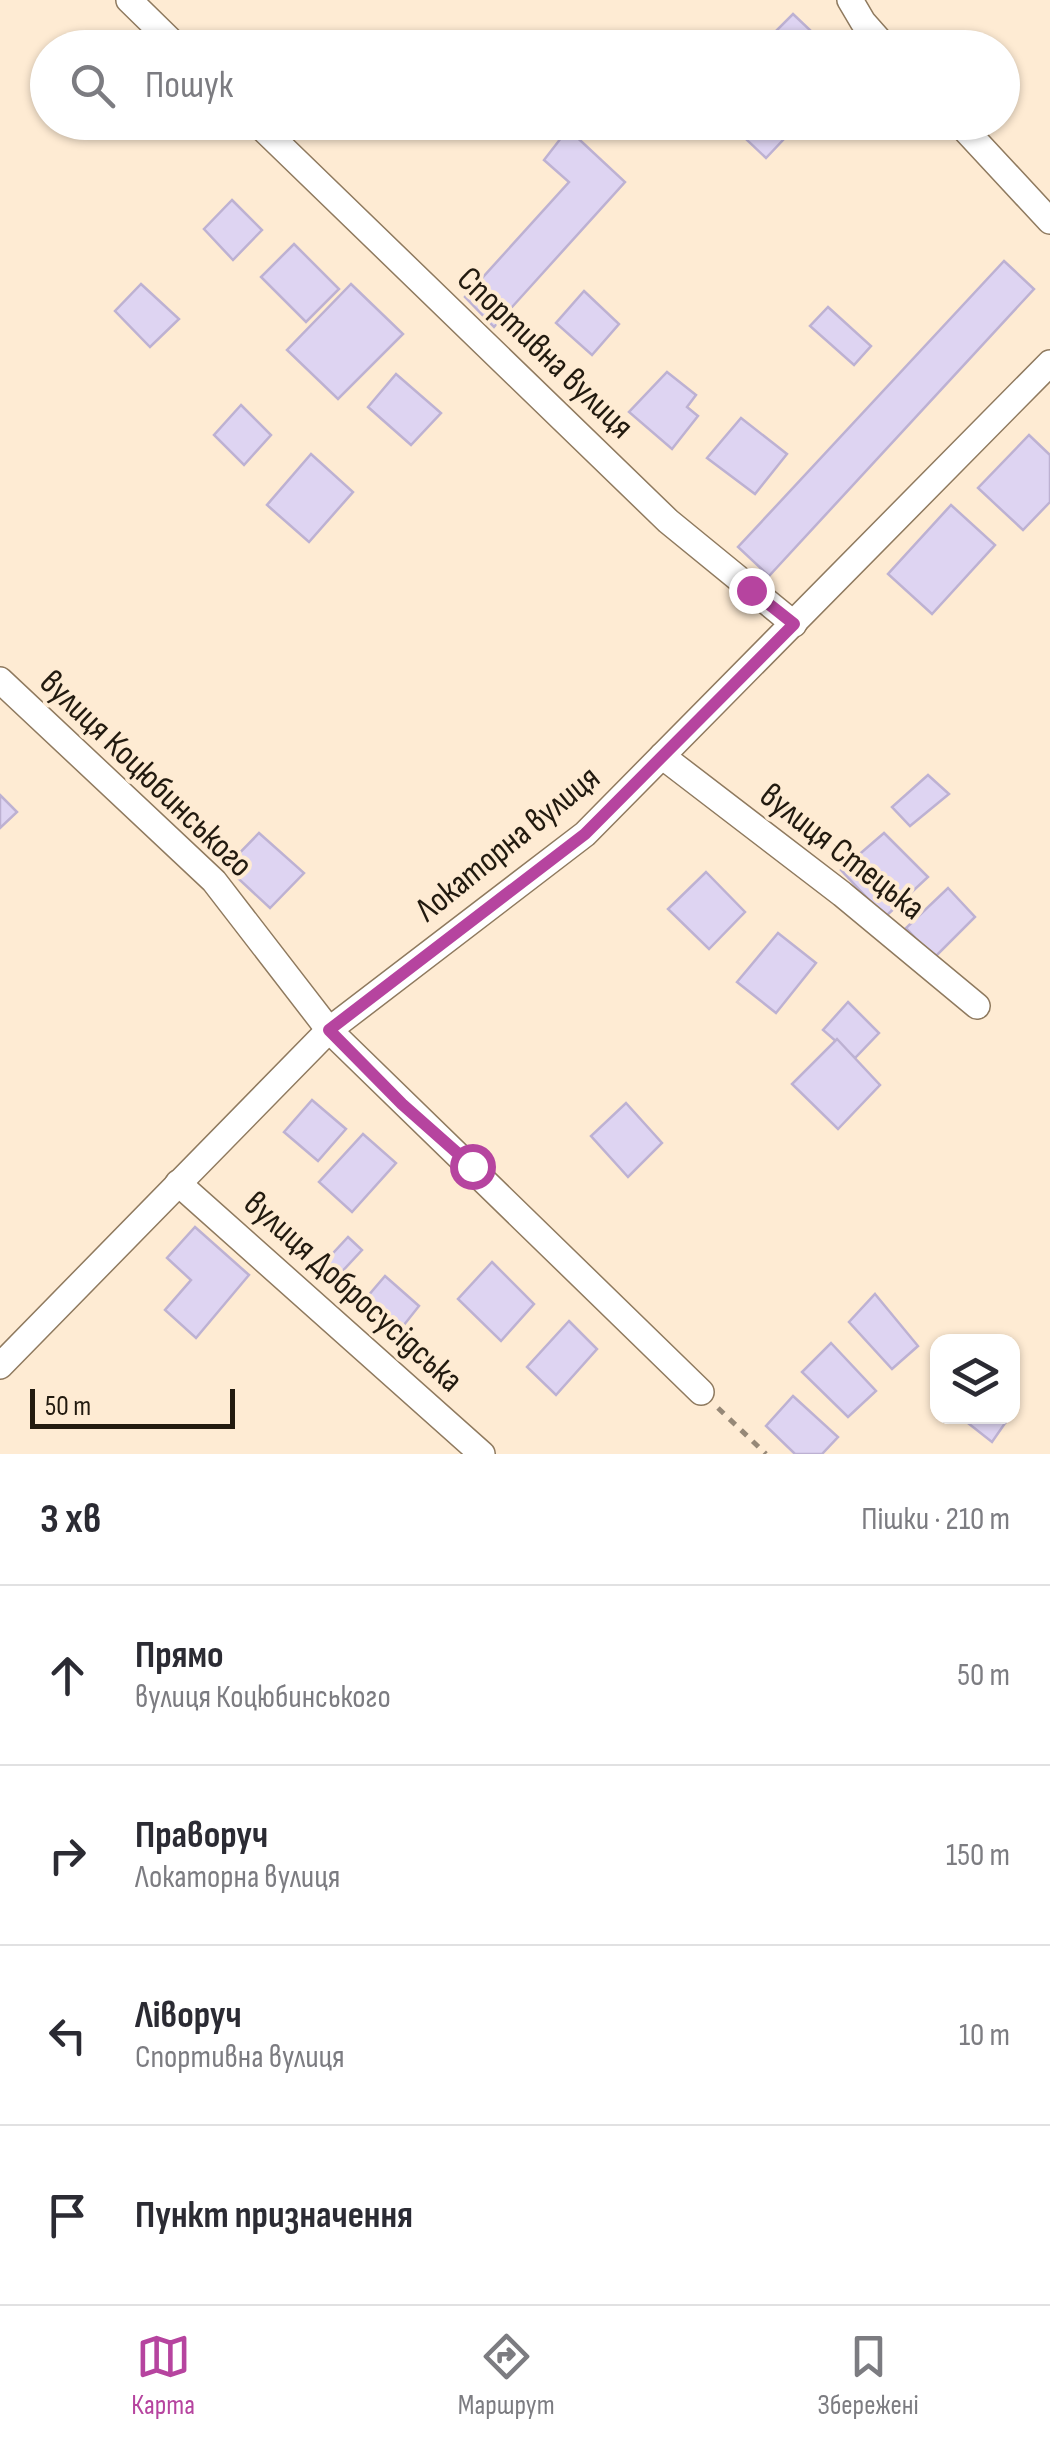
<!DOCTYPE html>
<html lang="uk">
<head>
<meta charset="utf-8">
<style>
	:root { --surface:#fff; --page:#f2f2f3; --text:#2b2b33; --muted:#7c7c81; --line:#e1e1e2; --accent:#b6449f }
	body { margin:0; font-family:"Sofia Sans Condensed",sans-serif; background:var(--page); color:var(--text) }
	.controls { position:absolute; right:30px; bottom:30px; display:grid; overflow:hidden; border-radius:20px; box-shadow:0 2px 8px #0004 }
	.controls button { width:90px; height:90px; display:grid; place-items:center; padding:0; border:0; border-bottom:2px solid var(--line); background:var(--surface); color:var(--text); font:50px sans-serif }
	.scale { position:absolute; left:30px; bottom:25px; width:205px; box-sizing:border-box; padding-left:10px; border:5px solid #221a0f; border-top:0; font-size:28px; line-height:35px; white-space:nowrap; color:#221a0f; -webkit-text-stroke:8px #feebd3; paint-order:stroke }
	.stop { position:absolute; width:30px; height:30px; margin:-22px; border:8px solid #b6449f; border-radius:50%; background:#fff }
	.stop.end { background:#b6449f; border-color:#fff; box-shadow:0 2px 10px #0008 }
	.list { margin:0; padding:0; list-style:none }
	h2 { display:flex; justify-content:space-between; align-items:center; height:130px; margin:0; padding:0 40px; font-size:42px }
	h2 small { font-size:32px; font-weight:400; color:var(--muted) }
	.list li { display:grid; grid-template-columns:65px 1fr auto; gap:30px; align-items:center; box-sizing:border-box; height:180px; padding:0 40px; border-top:2px solid var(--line) }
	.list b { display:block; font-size:38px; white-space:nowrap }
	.list p { margin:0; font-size:32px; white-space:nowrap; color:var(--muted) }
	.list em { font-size:32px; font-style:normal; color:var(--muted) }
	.icon { flex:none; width:55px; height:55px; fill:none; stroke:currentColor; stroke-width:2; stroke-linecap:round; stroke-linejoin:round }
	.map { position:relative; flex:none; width:1050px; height:1454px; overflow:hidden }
	.search { position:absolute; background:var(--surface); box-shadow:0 2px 8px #0004; left:30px; right:30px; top:30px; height:110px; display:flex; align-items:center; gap:25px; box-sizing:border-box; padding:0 35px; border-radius:55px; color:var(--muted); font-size:38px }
	.sheet { height:850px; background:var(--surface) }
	nav { display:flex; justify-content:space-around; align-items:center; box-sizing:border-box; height:140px; border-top:2px solid var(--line); background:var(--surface); font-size:28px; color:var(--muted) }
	nav a { display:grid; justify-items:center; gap:5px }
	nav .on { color:var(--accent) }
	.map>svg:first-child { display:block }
	.building { fill:#ded4f2; stroke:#bdb1d2; stroke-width:2.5 }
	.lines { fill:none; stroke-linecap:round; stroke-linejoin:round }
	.minor-casing { stroke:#8f7a5f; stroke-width:28 }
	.path { stroke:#968877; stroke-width:5; stroke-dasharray:8 8; stroke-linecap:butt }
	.minor { stroke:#fff; stroke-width:25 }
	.route { stroke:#b6449f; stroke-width:12 }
	.labels { text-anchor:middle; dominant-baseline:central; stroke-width:8; stroke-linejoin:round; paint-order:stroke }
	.street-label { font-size:35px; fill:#221a0f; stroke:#feebd3 }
</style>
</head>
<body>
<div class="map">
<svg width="1050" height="1454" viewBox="0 0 1050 1454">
	<rect width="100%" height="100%" fill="#feebd3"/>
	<g class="building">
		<polygon points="793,14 811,31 795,48 759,48"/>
		<polygon points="728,122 800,122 766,158"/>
		<polygon points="568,129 625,182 494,327 465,297 569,182 544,160"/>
		<polygon points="232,200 262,230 233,260 204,229"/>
		<polygon points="294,244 339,289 306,322 261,277"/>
		<polygon points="1004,261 1034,289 769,576 738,547"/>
		<polygon points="141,284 179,319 150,347 115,311"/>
		<polygon points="351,284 403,334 338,399 287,350"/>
		<polygon points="584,291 619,324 592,355 556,323"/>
		<polygon points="828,307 871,346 854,365 810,326"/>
		<polygon points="667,372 696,395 687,407 698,416 672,449 629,412"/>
		<polygon points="396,374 441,413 411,445 368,407"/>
		<polygon points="241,405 271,435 244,465 214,435"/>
		<polygon points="741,418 787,454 755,494 707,458"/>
		<polygon points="1029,435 1050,455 1050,502 1023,530 978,488"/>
		<polygon points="311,454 353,492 309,542 267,505"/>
		<polygon points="951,505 995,545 932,614 888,574"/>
		<polygon points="928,775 949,794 910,826 892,807"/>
		<polygon points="0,795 17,812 0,828"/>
		<polygon points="259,833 304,873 270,908 226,867"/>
		<polygon points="884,833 928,877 885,917 841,870"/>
		<polygon points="706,872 745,912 709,949 668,909"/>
		<polygon points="948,888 975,917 934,958 906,928"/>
		<polygon points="778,933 816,963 776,1013 737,982"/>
		<polygon points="848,1002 879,1033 855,1058 823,1030"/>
		<polygon points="837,1039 880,1085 838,1129 792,1084"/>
		<polygon points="312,1100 346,1129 318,1161 284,1132"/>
		<polygon points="626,1103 662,1143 628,1177 591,1136"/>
		<polygon points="363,1134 396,1163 352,1212 319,1182"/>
		<polygon points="195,1227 249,1275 196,1338 165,1310 191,1280 167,1258"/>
		<polygon points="348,1237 362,1250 337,1277 323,1264"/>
		<polygon points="492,1262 534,1304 501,1341 458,1299"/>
		<polygon points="385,1276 419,1306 396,1335 362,1303"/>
		<polygon points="875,1294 918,1346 892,1369 849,1322"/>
		<polygon points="569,1321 597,1349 556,1395 527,1367"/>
		<polygon points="831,1343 876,1391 848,1417 802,1372"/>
		<polygon points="793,1396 838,1437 822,1454 795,1454 766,1426"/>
		<polygon points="959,1416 1010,1416 992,1442"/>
	</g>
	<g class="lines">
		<defs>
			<g id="minor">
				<polyline points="129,0 178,48"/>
				<polyline points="850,0 863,22 886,48"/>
				<polyline points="256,122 668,521 794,624"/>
				<polyline points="958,122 1050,221"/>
				<polyline points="0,680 214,881 329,1030 701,1392"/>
				<polyline points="662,756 842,894 977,1006"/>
				<polyline points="178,1183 482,1454"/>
				<polyline points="0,1366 329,1030 585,834 1050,363"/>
			</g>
		</defs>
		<use href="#minor" class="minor-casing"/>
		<polyline class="path" points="718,1408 766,1454"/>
		<use href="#minor" class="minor"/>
	</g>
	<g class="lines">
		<polyline class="route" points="472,1166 402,1104 329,1030 585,834 794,624 751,590"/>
	</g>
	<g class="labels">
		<g class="street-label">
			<text transform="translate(545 353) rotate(44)">Спортивна вулиця</text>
			<text transform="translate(146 774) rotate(44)">вулиця Коцюбинського</text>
			<text transform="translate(508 844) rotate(-39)">Локаторна вулиця</text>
			<text transform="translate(842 852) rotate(38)">вулиця Стецька</text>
			<text transform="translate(353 1292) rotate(42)">вулиця Добросусідська</text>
		</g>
	</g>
</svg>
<div class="controls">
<button><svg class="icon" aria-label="layers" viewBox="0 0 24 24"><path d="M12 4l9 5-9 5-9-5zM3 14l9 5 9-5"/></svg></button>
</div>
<div class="scale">50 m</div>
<div class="stop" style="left:472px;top:1166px"></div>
<div class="stop end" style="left:751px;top:590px"></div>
<div class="search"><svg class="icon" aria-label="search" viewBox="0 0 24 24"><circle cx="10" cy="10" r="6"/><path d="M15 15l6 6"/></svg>Пошук</div>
</div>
<section class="sheet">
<h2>3 хв<small>Пішки · 210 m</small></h2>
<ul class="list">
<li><svg class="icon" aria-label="ahead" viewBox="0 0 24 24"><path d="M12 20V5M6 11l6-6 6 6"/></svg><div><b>Прямо</b><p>вулиця Коцюбинського</p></div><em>50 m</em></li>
<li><svg class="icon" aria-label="right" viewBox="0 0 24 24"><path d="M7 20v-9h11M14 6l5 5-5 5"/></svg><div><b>Праворуч</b><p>Локаторна вулиця</p></div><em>150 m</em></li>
<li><svg class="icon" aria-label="left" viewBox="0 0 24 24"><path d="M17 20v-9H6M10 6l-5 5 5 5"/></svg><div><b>Ліворуч</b><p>Спортивна вулиця</p></div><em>10 m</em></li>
<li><svg class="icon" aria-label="arrive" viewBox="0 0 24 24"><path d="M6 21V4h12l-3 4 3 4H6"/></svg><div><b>Пункт призначення</b></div></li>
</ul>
</section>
<nav>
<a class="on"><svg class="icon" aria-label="map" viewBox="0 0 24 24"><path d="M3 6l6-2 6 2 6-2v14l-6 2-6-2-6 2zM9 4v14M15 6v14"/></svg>Карта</a>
<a><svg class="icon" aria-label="directions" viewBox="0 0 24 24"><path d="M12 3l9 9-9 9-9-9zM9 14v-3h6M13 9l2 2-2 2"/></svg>Маршрут</a>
<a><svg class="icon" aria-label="saved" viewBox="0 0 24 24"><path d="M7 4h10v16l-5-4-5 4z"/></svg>Збережені</a>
</nav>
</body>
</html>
